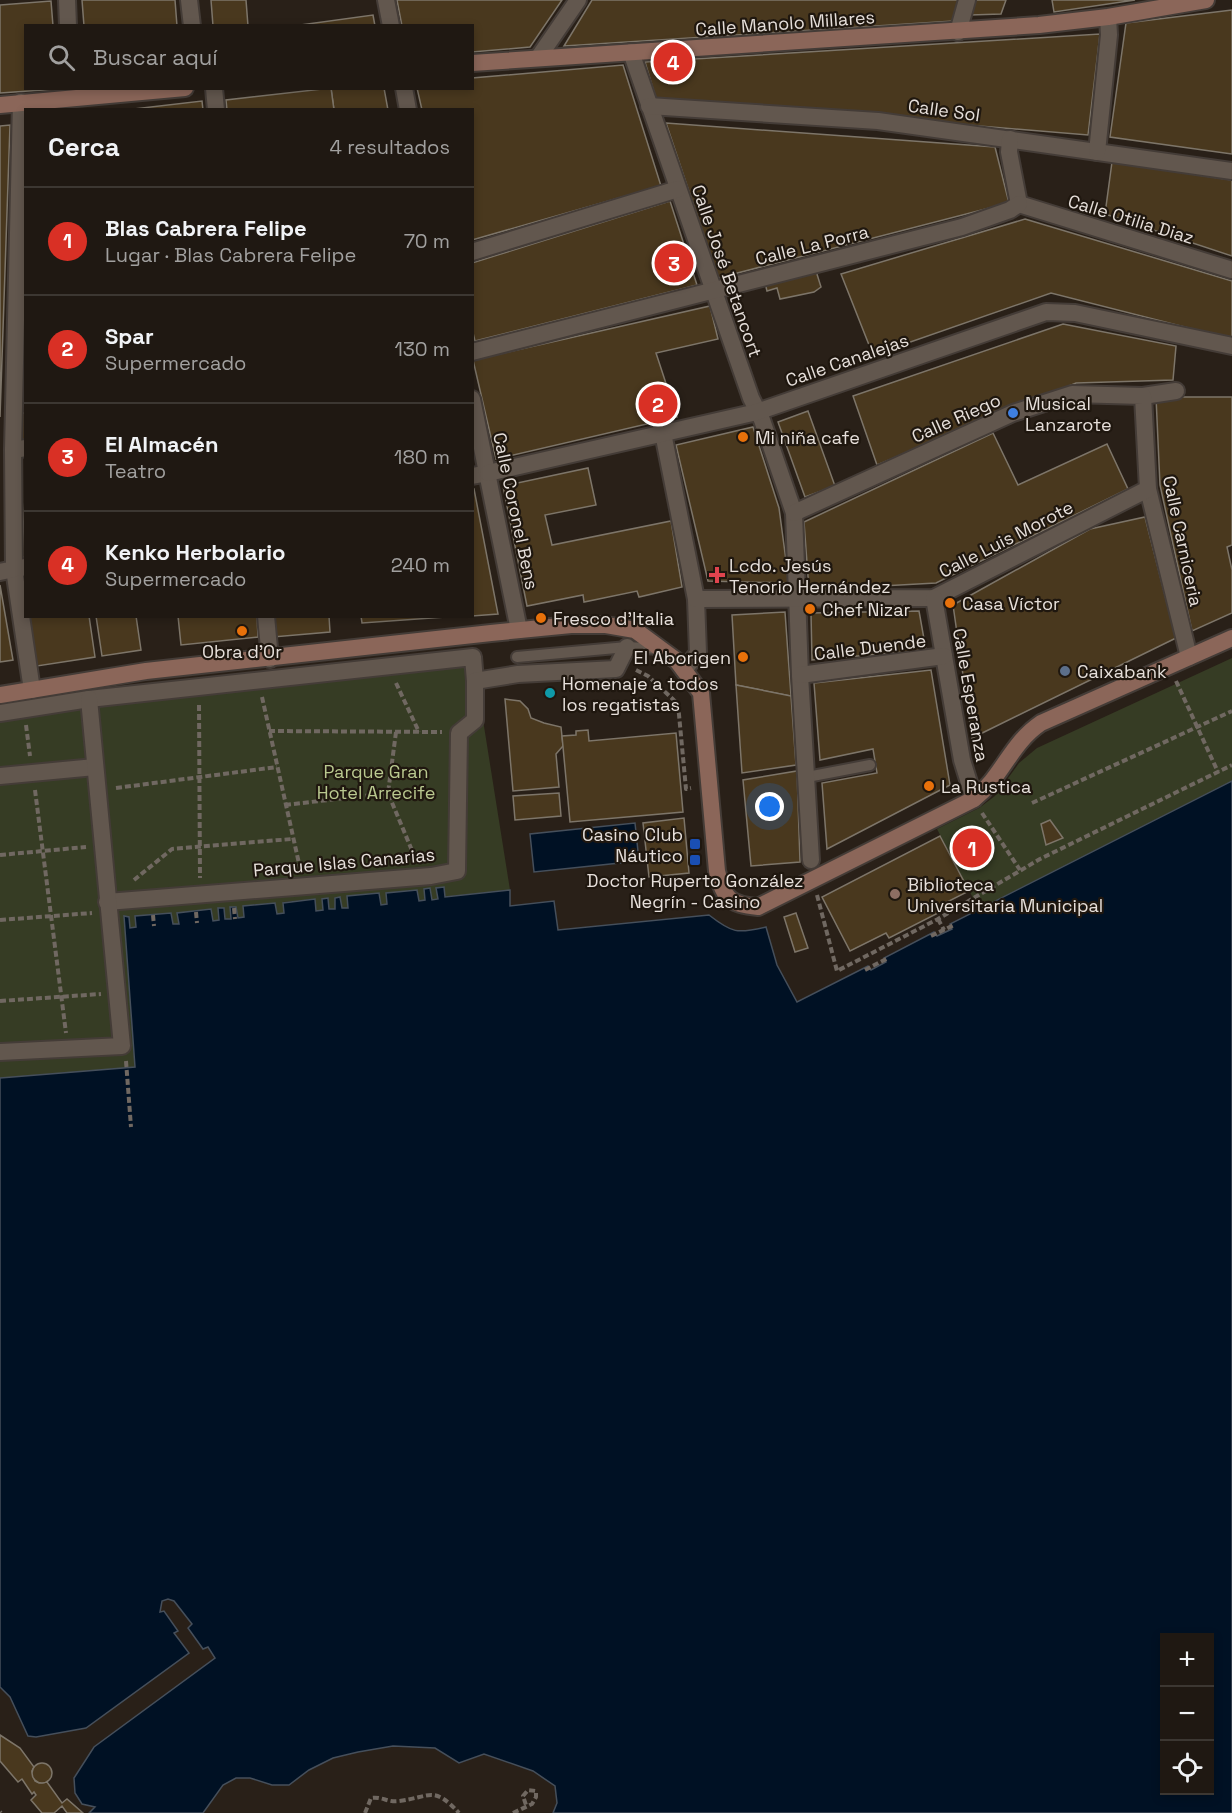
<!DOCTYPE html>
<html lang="es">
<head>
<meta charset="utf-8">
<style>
	:root { --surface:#1f1812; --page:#27211b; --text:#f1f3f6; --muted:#a1a09f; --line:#3c3732; --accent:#d93025 }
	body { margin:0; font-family:"Space Grotesk",sans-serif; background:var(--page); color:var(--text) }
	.controls { position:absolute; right:18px; bottom:18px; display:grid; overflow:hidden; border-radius:0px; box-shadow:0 3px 9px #0003 }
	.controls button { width:54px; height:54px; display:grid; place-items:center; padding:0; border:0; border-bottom:2px solid var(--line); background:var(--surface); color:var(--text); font:30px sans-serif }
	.you { position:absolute; left:770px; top:807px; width:21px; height:21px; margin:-15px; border:4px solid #fff; border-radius:50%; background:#1a73e8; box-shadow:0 0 0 9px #1a73e833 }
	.badge { display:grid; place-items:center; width:39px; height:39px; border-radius:50%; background:var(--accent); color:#fff; font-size:20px; font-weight:700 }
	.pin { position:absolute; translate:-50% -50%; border:3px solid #fff; box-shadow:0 2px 6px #0006 }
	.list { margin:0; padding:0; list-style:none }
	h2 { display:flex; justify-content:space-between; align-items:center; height:78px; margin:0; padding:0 24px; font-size:26px }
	h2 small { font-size:20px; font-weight:400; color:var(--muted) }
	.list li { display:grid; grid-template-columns:39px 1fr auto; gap:18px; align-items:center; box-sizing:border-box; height:108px; padding:0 24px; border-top:2px solid var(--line) }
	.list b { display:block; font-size:22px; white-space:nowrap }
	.list p { margin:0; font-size:20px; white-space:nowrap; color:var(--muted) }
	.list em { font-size:20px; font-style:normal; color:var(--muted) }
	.icon { flex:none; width:33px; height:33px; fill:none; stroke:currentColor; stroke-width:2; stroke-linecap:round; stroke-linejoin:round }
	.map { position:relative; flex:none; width:1232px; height:1813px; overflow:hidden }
	.search { position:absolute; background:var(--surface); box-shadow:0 3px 9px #0003; left:24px; top:24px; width:450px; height:66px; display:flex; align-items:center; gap:15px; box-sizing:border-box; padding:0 21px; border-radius:0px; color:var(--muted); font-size:22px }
	.panel { position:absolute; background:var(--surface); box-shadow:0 3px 9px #0003; left:24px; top:108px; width:450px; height:510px; border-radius:0px }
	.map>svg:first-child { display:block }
	.green { fill:#363c24 }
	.water { fill:#001124; stroke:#454f5b; stroke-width:1.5; fill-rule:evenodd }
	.building { fill:#49381e; stroke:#7d7569; stroke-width:1.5 }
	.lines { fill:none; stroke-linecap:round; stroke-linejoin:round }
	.service-casing { stroke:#443c37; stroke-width:14 }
	.pedestrian-casing { stroke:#443c37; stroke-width:20 }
	.minor-casing { stroke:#443c37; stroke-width:20 }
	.tertiary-casing { stroke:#443c37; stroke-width:20 }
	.secondary-casing { stroke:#443c37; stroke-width:20 }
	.path { stroke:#706861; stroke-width:4; stroke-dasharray:6 3; stroke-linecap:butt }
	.service { stroke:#62574e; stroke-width:10 }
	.pedestrian { stroke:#62574e; stroke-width:16 }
	.minor { stroke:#62574e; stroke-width:16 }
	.tertiary { stroke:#62574e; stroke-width:16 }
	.secondary { stroke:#8b6659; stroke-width:16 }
	.shop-dot { fill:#3f7fe0; stroke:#1f170f; stroke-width:2 }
	.food-dot { fill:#e8710a; stroke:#1f170f; stroke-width:2 }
	.health-dot { fill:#e0444e; stroke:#1f170f; stroke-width:2 }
	.service-dot { fill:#5c6f8a; stroke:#1f170f; stroke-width:2 }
	.culture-dot { fill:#0f9aa8; stroke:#1f170f; stroke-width:2 }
	.transit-dot { fill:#1a4fb4; stroke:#1f170f; stroke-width:2 }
	.education-dot { fill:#8d6e63; stroke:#1f170f; stroke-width:2 }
	.labels { text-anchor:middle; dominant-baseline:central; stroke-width:4.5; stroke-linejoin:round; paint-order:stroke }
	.street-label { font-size:18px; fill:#e6dfda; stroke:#1f170f }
	.poi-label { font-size:18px; fill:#e6dfda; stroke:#1f170f; text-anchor:start }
	.park-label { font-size:18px; fill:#b9c88f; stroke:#1f170f }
</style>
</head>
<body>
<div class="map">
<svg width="1232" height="1813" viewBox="0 0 1232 1813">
	<rect width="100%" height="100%" fill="#292018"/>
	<g class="green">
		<polygon points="473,657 510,890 445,897 444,887 437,888 438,899 431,900 424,889 425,900 419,901 417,890 386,893 387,904 380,905 379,893 348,896 348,908 342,908 340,897 335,909 329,910 327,898 323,910 316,911 315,899 283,902 284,914 277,914 275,903 243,906 244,918 238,918 236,907 231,908 231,919 225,919 224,908 218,908 219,920 212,921 211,909 178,913 179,924 172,925 171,913 136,916 137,928 129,928 129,917 124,917 135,1067 0,1078 0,718"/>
		<polygon points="1232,658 1232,781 981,908 973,898 937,829 979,808 995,796 1019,763 1037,748"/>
	</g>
	<g class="water">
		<path d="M1232,781V1813H553L557,1803L555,1786L533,1771L484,1754L459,1763L435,1748L393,1746L358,1752L333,1758L309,1770L289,1785H272L250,1778H236L223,1785L203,1813H89L95,1807L82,1804L75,1793L74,1778L94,1747L215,1658L208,1647L203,1649L188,1628L192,1624L174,1601L168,1599L162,1601L160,1612L164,1611L178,1631L174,1633L189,1653L86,1728L36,1737L28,1736L10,1697L0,1687V1078L135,1067L124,916L129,917L130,928L136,927L135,916L171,913L173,924H179L177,913L211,909L213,921L219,920L218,908H224L225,919H231L230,907H236L238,918L244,917L243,906L275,903L277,914L284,913L283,903L315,899L316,911L323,910L322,899L328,898L329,909H335V898L340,897L342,908H348L347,896L379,893L381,905L387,904L386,893L417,890L419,901L425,900L424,889L430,888L432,900L438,899L436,888L444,887L445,897L510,890V906L554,901L558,930L709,915C732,933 737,934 766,927L777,965L797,1002L868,966L871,970L886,962L884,958L934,932L937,936L952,929L950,924ZM1164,1638H1210V1790H1164Z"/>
		<polygon points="635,823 639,861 534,872 530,834"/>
	</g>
	<g class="building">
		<polygon points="82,0 175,0 177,26 84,26"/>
		<polygon points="211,0 246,0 248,26 213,26"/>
		<polygon points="397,0 562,0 530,47 472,52 472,26 402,26"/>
		<polygon points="592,0 960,0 954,21 564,46"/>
		<polygon points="975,0 1006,0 1001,14 970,15"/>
		<polygon points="1052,0 1135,0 1054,12"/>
		<polygon points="51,1 53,26 26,26 26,88 58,89 0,93 0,5"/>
		<polygon points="1232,10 1232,154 1110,137 1126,23"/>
		<polygon points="373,15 375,26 293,26"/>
		<polygon points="1100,34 1088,135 656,99 645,62"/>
		<polygon points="623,65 661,186 472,240 472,110 422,110 417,88 472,88 472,78"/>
		<polygon points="331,88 384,88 388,110 334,110"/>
		<polygon points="331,88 334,110 227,110 226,100"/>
		<polygon points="202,101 203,110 125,110"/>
		<polygon points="666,123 995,147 1009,203 718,278"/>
		<polygon points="10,125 0,417 0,126"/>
		<polygon points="1112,162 1232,180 1232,256 1105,214"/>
		<polygon points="670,201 697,285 475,341 472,329 472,263"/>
		<polygon points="1025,219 1232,281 1232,339 1051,293 873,355 841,274"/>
		<polygon points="816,271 821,287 814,292 780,299 777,288 767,291 765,283"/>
		<polygon points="710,306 718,339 656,353 677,417 496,459 473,360"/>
		<polygon points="1063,324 1176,346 1173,380 1076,383 877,465 853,396"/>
		<polygon points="1156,397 1232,397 1232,545 1227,547 1232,570 1232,613 1192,631 1160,485"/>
		<polygon points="808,411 835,486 805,497 778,422"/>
		<polygon points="22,413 26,413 26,442 22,439"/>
		<polygon points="753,427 779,508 789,583 708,581 676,445"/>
		<polygon points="993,433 1018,485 1107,444 1128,489 936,583 809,590 804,522"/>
		<polygon points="588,468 596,505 545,515 552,545 671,521 682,587 639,597 637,591 584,602 583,595 527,606 503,486"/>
		<polygon points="26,477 26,557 22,557"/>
		<polygon points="474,489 498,614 472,616 472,490"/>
		<polygon points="1145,517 1176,638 972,738 953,605 1090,529"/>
		<polygon points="0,585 13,660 0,662"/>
		<polygon points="919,611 926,650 812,660 811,613"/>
		<polygon points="785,612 791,696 736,685 732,615"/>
		<polygon points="29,616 89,616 95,657 37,666"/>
		<polygon points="96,616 136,616 141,650 102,656"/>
		<polygon points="178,616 257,616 258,637 181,645"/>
		<polygon points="271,616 329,616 330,632 273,637"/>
		<polygon points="361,616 460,616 362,623"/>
		<polygon points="931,670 950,785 827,849 822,783 877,773 873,749 820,760 814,683"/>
		<polygon points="736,685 791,696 796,765 742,773"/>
		<polygon points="505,699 520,701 528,709 531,718 544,723 561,727 563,746 556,754 559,787 513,791"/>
		<polygon points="588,730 589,741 676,733 683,812 570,822 562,736 576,735 576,731"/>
		<polygon points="797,771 800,862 751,866 743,780"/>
		<polygon points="559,793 561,816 515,820 513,796"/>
		<polygon points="684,818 689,873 649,877 643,823"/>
		<polygon points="1050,820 1063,838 1046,845 1041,824"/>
		<polygon points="940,836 969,891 943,904 946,909 889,938 886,933 850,951 822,897"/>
		<polygon points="796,913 808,948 795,952 784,917"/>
		<polygon points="0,1735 20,1748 34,1767 32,1771 35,1781 39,1783 47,1782 62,1803 67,1799 83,1813 67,1813 62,1806 54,1813 42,1813 31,1800 36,1795 34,1792 32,1794 22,1779 18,1782 0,1761"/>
		<circle cx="42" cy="1773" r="10"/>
	</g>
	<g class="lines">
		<defs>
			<g id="service">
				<polyline points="517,657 627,647 660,649"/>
				<polyline points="807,777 870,765"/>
			</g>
			<g id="pedestrian">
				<polyline points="189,0 192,26"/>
				<polyline points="1143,396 1176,391"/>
				<polyline points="1148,489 1189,657"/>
				<polyline points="266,616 270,659"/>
				<polyline points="684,670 698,653 696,599"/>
				<polyline points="0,713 89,699 473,657 475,681"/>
				<polyline points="0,776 95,767"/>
				<polyline points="107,902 431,876 457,871 459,733 475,720 475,681 518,674 616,669 627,647"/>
				<polyline points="0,1052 122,1046 89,699"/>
			</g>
			<g id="minor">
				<polyline points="67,0 68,26"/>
				<polyline points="386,0 391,26"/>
				<polyline points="958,32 967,0"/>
				<polyline points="631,52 751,398 762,420 794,513 800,675 811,860"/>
				<polyline points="538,58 578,0"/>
				<polyline points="214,88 216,110"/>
				<polyline points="649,106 878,121 1232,171"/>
				<polyline points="1010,139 1009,152 1019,204"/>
				<polyline points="1097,152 1109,35 1108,17"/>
				<polyline points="1019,204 1232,270"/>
				<polyline points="472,252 678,189"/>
				<polyline points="472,352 962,227 1010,210 1019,204"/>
				<polyline points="663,433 696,599 934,598 1148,489 1143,396 1072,394 1013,413 794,513"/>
				<polyline points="13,450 26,448"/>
				<polyline points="472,476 488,473"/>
				<polyline points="26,567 14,569 32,690"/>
				<polyline points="934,598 962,760 974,799"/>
				<polyline points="800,675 944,656"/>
			</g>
			<g id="tertiary">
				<polyline points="404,88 408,110"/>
				<polyline points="472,399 519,630"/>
				<polyline points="488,473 757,412 1046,312 1075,313 1232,346"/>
				<polyline points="0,572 14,569 13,450 21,102"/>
			</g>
			<g id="secondary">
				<polyline points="472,63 1039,25 1108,17 1206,0"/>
				<polyline points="0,105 185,88"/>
				<path d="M0,695L146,671L491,633L571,625H606L635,630L677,661L701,693L717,871C723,898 730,905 758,907L974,799C1003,776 1010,744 1041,723L1232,638"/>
			</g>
		</defs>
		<use href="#service" class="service-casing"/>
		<use href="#pedestrian" class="pedestrian-casing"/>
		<use href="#minor" class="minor-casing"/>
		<use href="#tertiary" class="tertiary-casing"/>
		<use href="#secondary" class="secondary-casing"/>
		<g class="path">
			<polyline points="636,670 648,676 678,704 686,789 691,788"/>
			<polyline points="1176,681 1218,772"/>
			<polyline points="396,683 419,732"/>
			<polyline points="262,697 300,868"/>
			<polyline points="199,705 200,878"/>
			<polyline points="26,725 30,756"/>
			<polyline points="269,731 442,732"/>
			<polyline points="396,732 388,793 416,860"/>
			<polyline points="116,788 277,767"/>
			<polyline points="35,790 66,1033"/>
			<polyline points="1032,803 1232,711"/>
			<polyline points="285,805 388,793"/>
			<polyline points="982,813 1020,870"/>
			<polyline points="0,855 86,847"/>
			<polyline points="134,880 172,849 292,839"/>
			<polyline points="817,895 837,971 938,919 1040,859 1232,765"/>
			<polyline points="234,908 235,919"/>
			<polyline points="196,912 197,923"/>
			<polyline points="153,915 154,926"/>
			<polyline points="938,919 944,930"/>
			<polyline points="0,920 92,913"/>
			<polyline points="931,936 954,925"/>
			<polyline points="865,970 888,958"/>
			<polyline points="0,1001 101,994"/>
			<polyline points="126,1061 131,1127"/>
			<polyline points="0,1812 1,1813"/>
			<path d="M365,1813L371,1798C381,1796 389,1803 399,1801C431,1797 433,1785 459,1813"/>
			<polyline points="513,1813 532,1804 536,1797 536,1791 528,1790 523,1796 526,1805"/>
		</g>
		<use href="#service" class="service"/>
		<use href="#pedestrian" class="pedestrian"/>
		<use href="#minor" class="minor"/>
		<use href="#tertiary" class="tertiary"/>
		<use href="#secondary" class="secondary"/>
	</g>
	<circle class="shop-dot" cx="1013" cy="413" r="6"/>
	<g class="food-dot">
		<circle cx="743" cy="437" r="6"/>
		<circle cx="950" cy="603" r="6"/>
		<circle cx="810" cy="609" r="6"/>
		<circle cx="541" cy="618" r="6"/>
		<circle cx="242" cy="631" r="6"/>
		<circle cx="743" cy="657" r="6"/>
		<circle cx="929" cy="786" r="6"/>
	</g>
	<path class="health-dot" d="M714 566h6v6h6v6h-6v6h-6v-6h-6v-6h6z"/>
	<circle class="service-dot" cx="1065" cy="671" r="6"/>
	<circle class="culture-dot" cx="550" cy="693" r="6"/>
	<g class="transit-dot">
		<rect x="689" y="838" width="12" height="12" rx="3"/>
		<rect x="689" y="854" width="12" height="12" rx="3"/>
	</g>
	<circle class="education-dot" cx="895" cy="894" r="6"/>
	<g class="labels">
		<g class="street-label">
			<text transform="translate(785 23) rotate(-4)">Calle Manolo Millares</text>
			<text transform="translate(944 110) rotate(8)">Calle Sol</text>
			<text transform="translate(1131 219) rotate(17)">Calle Otilia Diaz</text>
			<text transform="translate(812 245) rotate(-14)">Calle La Porra</text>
			<text transform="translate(727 271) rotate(71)">Calle José Betancort</text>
			<text transform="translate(847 360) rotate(-19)">Calle Canalejas</text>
			<text transform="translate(956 418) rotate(-24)">Calle Riego</text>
			<text transform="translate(516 511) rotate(78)">Calle Coronel Bens</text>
			<text transform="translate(1006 539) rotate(-27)">Calle Luis Morote</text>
			<text transform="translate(1183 541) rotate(78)">Calle Carniceria</text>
			<text transform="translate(870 647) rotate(-7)">Calle Duende</text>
			<text transform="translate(971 695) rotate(80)">Calle Esperanza</text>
			<text transform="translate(344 862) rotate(-5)">Parque Islas Canarias</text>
		</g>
		<g class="poi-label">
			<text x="1025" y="403">Musical<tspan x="1025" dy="21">Lanzarote</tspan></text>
			<text x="755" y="437">Mi niña cafe</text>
			<text x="729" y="565">Lcdo. Jesús<tspan x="729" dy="21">Tenorio Hernández</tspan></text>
			<text x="962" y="603">Casa Víctor</text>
			<text x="822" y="609">Chef Nizar</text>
			<text x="553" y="618">Fresco d'Italia</text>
			<text x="242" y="651" text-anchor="middle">Obra d'Or</text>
			<text x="731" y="657" text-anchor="end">El Aborigen</text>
			<text x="1077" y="671">Caixabank</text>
			<text x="562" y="683">Homenaje a todos<tspan x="562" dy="21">los regatistas</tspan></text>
			<text x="941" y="786">La Rustica</text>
			<text x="683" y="834" text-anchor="end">Casino Club<tspan x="683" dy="21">Náutico</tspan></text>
			<text x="695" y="880" text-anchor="middle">Doctor Ruperto González<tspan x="695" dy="21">Negrín - Casino</tspan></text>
			<text x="907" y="884">Biblioteca<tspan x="907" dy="21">Universitaria Municipal</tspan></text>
		</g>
		<g class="park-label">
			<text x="376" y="771">Parque Gran<tspan x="376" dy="21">Hotel Arrecife</tspan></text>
		</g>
	</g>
</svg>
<div class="controls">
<button>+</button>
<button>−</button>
<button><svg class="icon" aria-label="locate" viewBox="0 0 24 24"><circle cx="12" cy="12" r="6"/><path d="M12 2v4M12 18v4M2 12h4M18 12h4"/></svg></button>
</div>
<div class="you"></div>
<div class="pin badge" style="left:972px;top:848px">1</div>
<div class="pin badge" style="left:658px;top:404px">2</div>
<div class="pin badge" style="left:674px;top:263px">3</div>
<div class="pin badge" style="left:673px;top:62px">4</div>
<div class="search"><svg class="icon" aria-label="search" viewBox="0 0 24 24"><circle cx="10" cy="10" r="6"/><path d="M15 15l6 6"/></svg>Buscar aquí</div>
<section class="panel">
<h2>Cerca<small>4 resultados</small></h2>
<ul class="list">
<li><span class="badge">1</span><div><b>Blas Cabrera Felipe</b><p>Lugar · Blas Cabrera Felipe</p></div><em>70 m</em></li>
<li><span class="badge">2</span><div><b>Spar</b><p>Supermercado</p></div><em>130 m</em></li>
<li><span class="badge">3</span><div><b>El Almacén</b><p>Teatro</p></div><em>180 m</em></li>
<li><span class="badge">4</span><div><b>Kenko Herbolario</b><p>Supermercado</p></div><em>240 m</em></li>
</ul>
</section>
</div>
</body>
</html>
